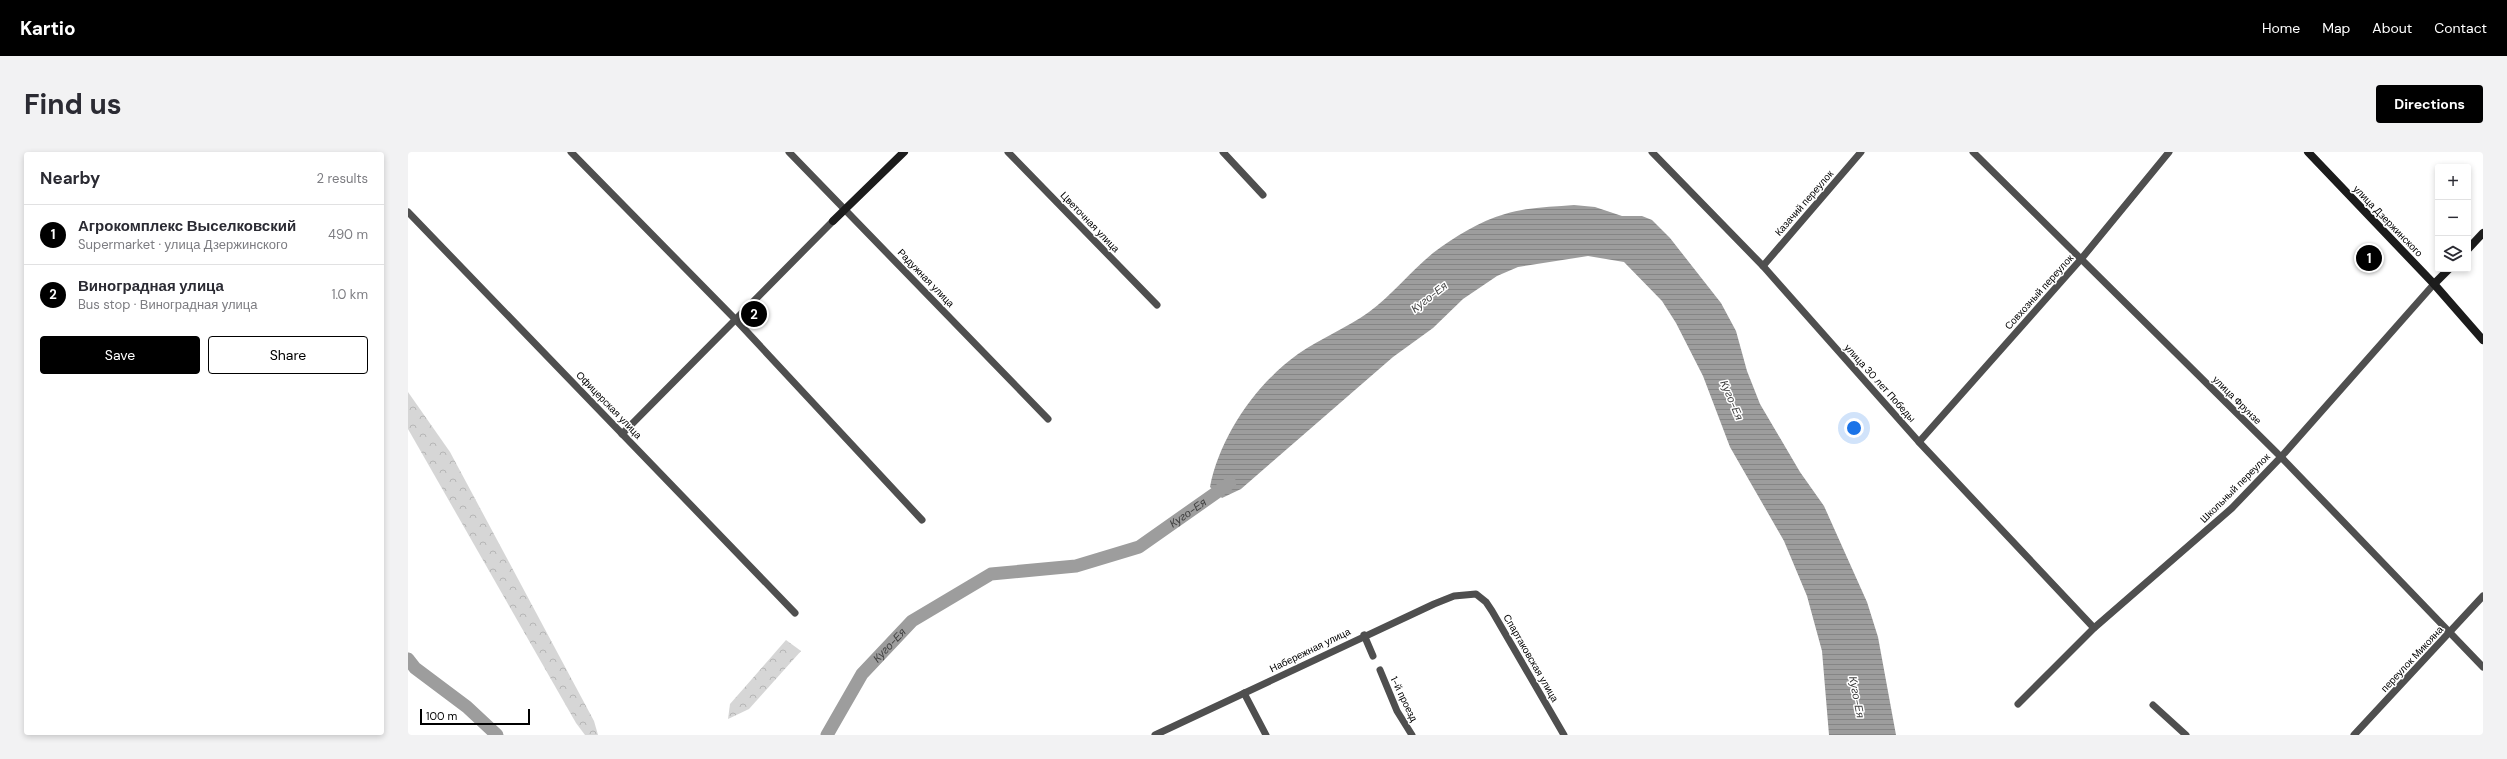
<!DOCTYPE html>
<html lang="en">
<head>
<meta charset="utf-8">
<style>
	:root { --surface:#fff; --page:#f2f2f3; --text:#2b2b33; --muted:#7c7c81; --line:#e1e1e2; --accent:#000 }
	body { margin:0; font-family:"DM Sans",sans-serif; background:var(--page); color:var(--text) }
	.controls { position:absolute; right:12px; top:12px; display:grid; overflow:hidden; border-radius:4px; box-shadow:0 2px 6px #0003 }
	.controls button { width:36px; height:36px; display:grid; place-items:center; padding:0; border:0; border-bottom:1px solid var(--line); background:var(--surface); color:var(--text); font:20px sans-serif }
	.scale { position:absolute; left:12px; bottom:10px; width:110px; box-sizing:border-box; padding-left:4px; border:2px solid #000; border-top:0; font-size:11px; line-height:14px; white-space:nowrap; color:#000; -webkit-text-stroke:3px #fff; paint-order:stroke }
	.you { position:absolute; left:1446px; top:276px; width:14px; height:14px; margin:-10px; border:3px solid #fff; border-radius:50%; background:#1a73e8; box-shadow:0 0 0 6px #1a73e833 }
	.badge { display:grid; place-items:center; width:26px; height:26px; border-radius:50%; background:var(--accent); color:#fff; font-size:13px; font-weight:700 }
	.pin { position:absolute; translate:-50% -50%; border:2px solid #fff; box-shadow:0 1px 4px #0006 }
	.list { margin:0; padding:0; list-style:none }
	h2 { display:flex; justify-content:space-between; align-items:center; height:52px; margin:0; padding:0 16px; font-size:17px }
	h2 small { font-size:13px; font-weight:400; color:var(--muted) }
	.list li { display:grid; grid-template-columns:26px 1fr auto; gap:12px; align-items:center; box-sizing:border-box; height:60px; padding:0 16px; border-top:1px solid var(--line) }
	.list b { display:block; font-size:15px; white-space:nowrap }
	.list p { margin:0; font-size:13px; white-space:nowrap; color:var(--muted) }
	.list em { font-size:13px; font-style:normal; color:var(--muted) }
	.actions { display:flex; gap:8px; padding:12px 16px }
	.actions a { flex:1; padding:9px 0; border:1px solid var(--accent); border-radius:4px; text-align:center; font-size:14px; color:var(--accent) }
	.actions .main { background:var(--accent); color:#fff }
	.icon { flex:none; width:22px; height:22px; fill:none; stroke:currentColor; stroke-width:2; stroke-linecap:round; stroke-linejoin:round }
	.map { position:relative; flex:none; width:2075px; height:583px; overflow:hidden; border-radius:4px }
	header { display:flex; align-items:center; gap:24px; box-sizing:border-box; height:56px; padding:0 20px; background:var(--accent); color:#fff }
	header strong { font-size:19px }
	nav { display:flex; gap:22px; margin-inline-start:auto; font-size:14px }
	.intro { display:flex; align-items:center; justify-content:space-between; box-sizing:border-box; height:96px; padding:0 24px }
	h1 { margin:0; font-size:28px }
	.button { padding:10px 18px; border-radius:4px; background:var(--accent); color:#fff; font-size:14px; font-weight:700 }
	main { display:flex; gap:24px; padding:0 24px }
	aside { flex:1; background:var(--surface); border-radius:4px; box-shadow:0 2px 6px #0003 }
	.map>svg:first-child { display:block }
	.forest { fill:url(#forest-crowns) }
	.water { fill:url(#water-rules) }
	.lines { fill:none; stroke-linecap:round; stroke-linejoin:round }
	.river { stroke:#9d9d9d; stroke-width:13 }
	.street { stroke:#4f4f4f; stroke-width:7 }
	.secondary { stroke:#1c1c1c; stroke-width:8 }
	.labels { text-anchor:middle; dominant-baseline:central; stroke-width:3; stroke-linejoin:round; paint-order:stroke }
	.street-label { font-size:10px; fill:#000; stroke:#fff }
	.water-label { font-size:11px; font-style:italic; fill:#3e3e3e; stroke:#fff }
</style>
</head>
<body>
<header>
<strong>Kartio</strong>
<nav><a>Home</a><a>Map</a><a>About</a><a>Contact</a></nav>
</header>
<div class="intro"><h1>Find us</h1><a class="button">Directions</a></div>
<main>
<aside>
<h2>Nearby<small>2 results</small></h2>
<ul class="list">
<li><span class="badge">1</span><div><b>Агрокомплекс Выселковский</b><p>Supermarket · улица Дзержинского</p></div><em>490 m</em></li>
<li><span class="badge">2</span><div><b>Виноградная улица</b><p>Bus stop · Виноградная улица</p></div><em>1.0 km</em></li>
</ul>
<div class="actions"><a class="main">Save</a><a>Share</a></div>
</aside>
<div class="map">
<svg width="2075" height="583" viewBox="0 0 2075 583">
	<defs>
		<pattern id="forest-crowns" width="20" height="18" patternUnits="userSpaceOnUse"><rect width="20" height="18" fill="#d6d6d6"/><path d="M2 6a3 3 0 1 1 6 0M12 15a3 3 0 1 1 6 0" fill="none" stroke="#b6b6b6"/></pattern>
		<pattern id="water-rules" width="6" height="5" patternUnits="userSpaceOnUse"><rect width="6" height="5" fill="#9d9d9d"/><path d="M0 2.5h6" fill="none" stroke="#858585"/></pattern>
	</defs>
	<rect width="100%" height="100%" fill="#fff"/>
	<g class="forest">
		<polygon points="0,240 42,300 186,569 190,583 177,583 168,571 0,277"/>
		<polygon points="378,488 393,499 341,557 320,567 322,552"/>
	</g>
	<path class="water" d="M1166,53L1187,55L1214,64H1234L1244,68L1262,86L1313,151L1328,179L1339,219L1352,252L1392,320L1416,354L1459,450L1470,485L1488,583H1421L1414,499L1399,444L1376,389L1322,295L1295,224L1268,171L1254,149L1216,110L1180,104L1110,115L1089,124L1055,147L1025,176L985,205L833,337L814,346L802,335C812,284 848,232 890,202C913,186 939,176 961,160C984,143 1003,119 1025,101C1046,85 1072,69 1097,62C1119,55 1143,55 1166,53Z"/>
	<g class="lines">
		<g class="river">
			<polyline points="0,507 7,516 59,555 89,583"/>
			<path id="s1" d="M419,583L454,522L504,469L583,422L668,414L731,395L822,331"/>
		</g>
		<g class="street">
			<polyline points="163,0 327,167 514,368"/>
			<polyline points="381,0 640,267"/>
			<polyline points="600,0 749,153"/>
			<polyline points="815,0 855,43"/>
			<polyline points="1244,0 1355,114 1511,290 1686,476"/>
			<polyline points="1565,0 1873,305 2075,515"/>
			<polyline points="0,60 387,461"/>
			<polyline points="1355,114 1453,0"/>
			<polyline points="214,282 425,69"/>
			<polyline points="1511,290 1674,106 1761,0"/>
			<polyline points="956,483 965,504"/>
			<polyline points="972,518 989,559 1004,583"/>
			<polyline points="836,541 858,583"/>
			<polyline points="1610,552 1686,476 1824,356 1873,305 2026,132"/>
			<polyline points="1745,553 1778,583"/>
			<polyline points="747,583 1026,452 1046,444 1068,442 1078,450 1084,459 1156,583"/>
			<polyline points="1946,583 2075,444"/>
		</g>
		<g class="secondary">
			<polyline points="1900,0 2026,132 2075,188"/>
			<polyline points="425,69 496,0"/>
			<polyline points="2060,97 2075,81"/>
			<polyline points="2026,132 2041,117"/>
		</g>
	</g>
	<g class="labels">
		<g class="street-label">
			<text transform="translate(1396 51) rotate(-49)">Казачий переулок</text>
			<text transform="translate(1980 69) rotate(46)">улица Дзержинского</text>
			<text transform="translate(682 70) rotate(46)">Цветочная улица</text>
			<text transform="translate(518 126) rotate(46)">Радужная улица</text>
			<text transform="translate(1631 140) rotate(-48)">Совхозный переулок</text>
			<text transform="translate(1472 231) rotate(48)">улица 30 лет Победы</text>
			<text transform="translate(1829 248) rotate(45)">улица Фрунзе</text>
			<text transform="translate(201 253) rotate(46)">Офицерская улица</text>
			<text transform="translate(1827 336) rotate(-45)">Школьный переулок</text>
			<text transform="translate(902 498) rotate(-26)">Набережная улица</text>
			<text transform="translate(1123 506) rotate(60)">Спартаковская улица</text>
			<text transform="translate(2004 507) rotate(-47)">переулок Микояна</text>
			<text transform="translate(996 547) rotate(64)">1-й проезд</text>
		</g>
		<g class="water-label">
			<text transform="translate(1021 145) rotate(-38)">Куго-Ея</text>
			<text transform="translate(1324 248) rotate(67)">Куго-Ея</text>
			<text stroke="none"><textPath href="#s1" startOffset="446">Куго-Ея</textPath></text>
			<text stroke="none"><textPath href="#s1" startOffset="110">Куго-Ея</textPath></text>
			<text transform="translate(1449 545) rotate(79)">Куго-Ея</text>
		</g>
	</g>
</svg>
<div class="controls">
<button>+</button>
<button>−</button>
<button><svg class="icon" aria-label="layers" viewBox="0 0 24 24"><path d="M12 4l9 5-9 5-9-5zM3 14l9 5 9-5"/></svg></button>
</div>
<div class="scale">100 m</div>
<div class="you"></div>
<div class="pin badge" style="left:1961px;top:106px">1</div>
<div class="pin badge" style="left:346px;top:162px">2</div>
</div>
</main>
</body>
</html>
